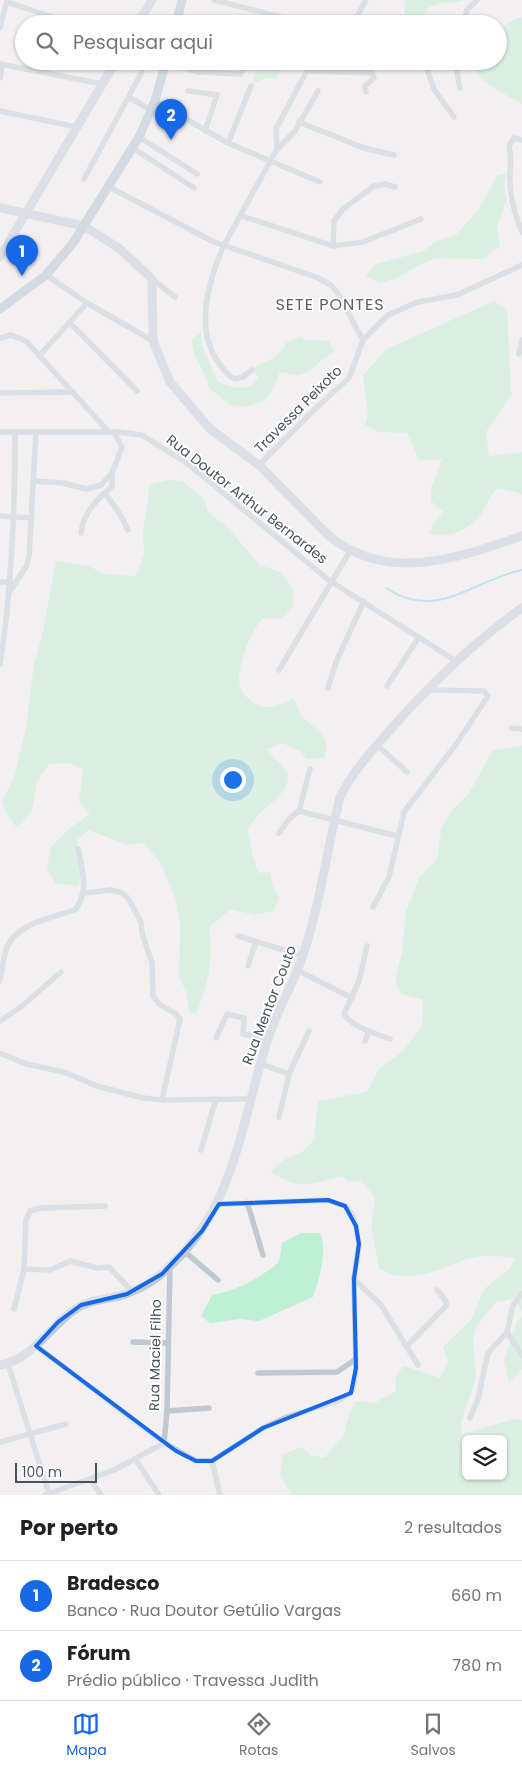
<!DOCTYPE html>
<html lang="pt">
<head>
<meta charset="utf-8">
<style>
	:root { --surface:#fff; --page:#f6f6f6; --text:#202124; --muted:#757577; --line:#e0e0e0; --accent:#1668e6 }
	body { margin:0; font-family:Poppins,sans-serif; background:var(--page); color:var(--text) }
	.controls { position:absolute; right:15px; bottom:15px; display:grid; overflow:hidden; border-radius:8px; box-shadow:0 1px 4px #0004 }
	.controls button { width:45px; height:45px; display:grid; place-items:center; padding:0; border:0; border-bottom:1px solid var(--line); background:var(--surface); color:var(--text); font:25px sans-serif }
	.scale { position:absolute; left:15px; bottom:12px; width:82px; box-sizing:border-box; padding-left:5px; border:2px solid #47525d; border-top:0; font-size:14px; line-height:18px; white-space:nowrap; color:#47525d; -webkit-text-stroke:4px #fff; paint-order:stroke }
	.you { position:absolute; left:232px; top:779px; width:18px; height:18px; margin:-12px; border:4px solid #fff; border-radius:50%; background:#1a73e8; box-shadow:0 0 0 8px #1a73e833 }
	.badge { display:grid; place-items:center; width:32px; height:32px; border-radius:50%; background:var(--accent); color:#fff; font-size:16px; font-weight:700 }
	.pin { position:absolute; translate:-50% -41px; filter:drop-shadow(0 1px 2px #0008) }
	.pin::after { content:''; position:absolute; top:26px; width:18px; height:15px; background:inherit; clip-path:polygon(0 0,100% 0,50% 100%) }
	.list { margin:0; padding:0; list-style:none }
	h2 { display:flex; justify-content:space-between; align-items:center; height:65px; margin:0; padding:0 20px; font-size:21px }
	h2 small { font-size:16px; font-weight:400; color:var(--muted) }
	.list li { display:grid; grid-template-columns:32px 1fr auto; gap:15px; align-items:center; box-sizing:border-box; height:70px; padding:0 20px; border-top:1px solid var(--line) }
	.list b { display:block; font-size:19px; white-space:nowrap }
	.list p { margin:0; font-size:16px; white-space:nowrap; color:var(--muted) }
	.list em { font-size:16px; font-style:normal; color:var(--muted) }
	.icon { flex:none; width:28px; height:28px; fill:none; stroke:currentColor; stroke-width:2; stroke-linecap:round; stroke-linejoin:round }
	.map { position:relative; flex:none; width:522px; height:1495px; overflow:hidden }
	.search { position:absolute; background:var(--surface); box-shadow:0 1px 4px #0004; left:15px; right:15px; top:15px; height:55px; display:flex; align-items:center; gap:12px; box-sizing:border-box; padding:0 18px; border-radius:28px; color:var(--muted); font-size:19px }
	.sheet { height:205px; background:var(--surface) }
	nav { display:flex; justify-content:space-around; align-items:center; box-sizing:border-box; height:70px; border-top:1px solid var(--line); background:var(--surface); font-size:14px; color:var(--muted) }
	nav a { display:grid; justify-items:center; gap:2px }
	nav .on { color:var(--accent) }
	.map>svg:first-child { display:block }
	.green { fill:#bef0d3; fill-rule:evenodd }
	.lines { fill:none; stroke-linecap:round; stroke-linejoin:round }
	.stream { stroke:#8ad5ee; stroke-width:2 }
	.street { stroke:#c0c9d2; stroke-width:5.5 }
	.secondary { stroke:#c2ccd9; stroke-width:9 }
	.primary { stroke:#afbecf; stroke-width:9 }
	.marked { fill:none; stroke:#1668e6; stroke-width:4; stroke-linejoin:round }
	.labels { text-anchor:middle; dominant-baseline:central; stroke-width:4; stroke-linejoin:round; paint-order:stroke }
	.street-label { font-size:14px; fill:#47525d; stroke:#fff }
	.quarter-label { font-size:16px; letter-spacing:1px; fill:#5c5f65; stroke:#fff }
</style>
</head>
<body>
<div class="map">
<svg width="522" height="1495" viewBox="0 0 522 1495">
	<rect width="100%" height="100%" fill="#f2f0f0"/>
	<g class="green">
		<path d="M405,0H464C451,4 440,1 428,8L425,15L428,20L443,24H404Z"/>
		<path d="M516,18H522V104C504,93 477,83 471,61H498V30Z"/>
		<polygon points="250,61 282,61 276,79 265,78 258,82 253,81 255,72"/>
		<polygon points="506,174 504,187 507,199 497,225 500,246 483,259 436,258 419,265 397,278 380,283 366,276 376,264 423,251 437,241 457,234 480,208 497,176"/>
		<path d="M494,301L507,310L511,395L486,432L489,456L522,452V494L498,488C489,495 487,505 481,514C468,530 449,540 429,533L434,522L444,512L431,501V489L442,459L419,461L407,433L378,432L365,425L368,414L363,375L387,349Z"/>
		<path d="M201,332V343L218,382C234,388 247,393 259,378L253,370L257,365C272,360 279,356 287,342L300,337L305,340L329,341L334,351L307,372L298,375L280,372L271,393L264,401L244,407L230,405L209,388C206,370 191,358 192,339Z"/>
		<path d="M169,480L182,481L204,499L208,512L226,526L260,565L282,573L293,589V607L281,619L263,618C251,630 238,664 239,682C239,693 254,706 265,707C275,709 285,702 294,698L301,716L320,732L327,744L324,758L307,759L298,750L282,743L267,749C272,758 281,762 285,769C296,787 272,802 261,812C256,817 251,824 247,830C252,845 252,859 259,873L270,872L273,887L279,898L274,911L255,915L231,909L209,927C214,957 208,986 196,1014L189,1012L186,992L179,976L180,925L175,898L160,862L143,843L128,845L88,830L77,840L82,871L78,886L55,883L47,869L51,847L69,829L90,814L79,801L83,769L69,763L49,764C46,769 40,775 38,781C31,805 39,809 16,827L7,814L2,802L15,775L26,727L34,665L42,636L56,561L88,566L105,574L136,576L144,555L143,531L149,494L148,489L152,484Z"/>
		<path d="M522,746V1311L516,1299L497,1301L477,1325L473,1340L476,1378L461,1422L462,1434L514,1419L522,1420V1495H292L280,1475L283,1454L302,1447L310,1455L324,1458L344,1436L348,1418L355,1401L374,1403L396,1391L395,1377L404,1366L440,1378L448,1362L443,1347L471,1320L484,1289L508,1270L516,1258C504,1257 486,1254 474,1257C444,1265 409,1289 379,1268L371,1226L375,1197L360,1180L349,1182L342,1176C307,1184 303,1191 270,1172L284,1160L302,1152L314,1140L318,1101L367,1092L379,1069L402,1052L422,1026L423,1000L401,994L395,980L402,953L406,911L419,878L437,859L442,827L452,810L468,795L493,750ZM466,1439H503V1476H466Z"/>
		<path d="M301,1233H320C328,1252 319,1279 313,1297L259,1321L240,1319L210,1323L201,1316L212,1295C235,1291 261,1278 279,1262L282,1243Z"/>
		<polygon points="522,1317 522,1369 509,1383 504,1361 517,1321"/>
	</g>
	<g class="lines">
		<path class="stream" d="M386,588C437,622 473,580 522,570"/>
		<g class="street">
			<polyline points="214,0 308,24"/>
			<polyline points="7,2 73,24"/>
			<polyline points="353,24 366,0"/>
			<polyline points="462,24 467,10 477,0"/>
			<polyline points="0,28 7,0"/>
			<polyline points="424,61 434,89 454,117"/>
			<polyline points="455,61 460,88"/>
			<polyline points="166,62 197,72 240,74 243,70 243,61"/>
			<polyline points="0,64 102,84"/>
			<polyline points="307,71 372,73 374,78 365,86 366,92"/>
			<polyline points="0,78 2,65"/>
			<polyline points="188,91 217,95 205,131"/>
			<polyline points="130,98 151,110"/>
			<polyline points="155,101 228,143 320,182"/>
			<polyline points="0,111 76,127"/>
			<polyline points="299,122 364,148 394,155"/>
			<polyline points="139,137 197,174"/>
			<path d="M522,140L514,138L509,146C513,163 509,166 510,181C510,199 516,216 522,232"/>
			<polyline points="228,143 251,86"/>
			<polyline points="133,148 194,188"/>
			<polyline points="277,149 295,131 318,91"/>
			<polyline points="84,179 142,72"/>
			<polyline points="109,187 214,242 316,277 331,285 337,292 363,340"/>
			<polyline points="242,216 333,246 363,242 421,219"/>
			<polyline points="333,246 334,221 343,209 374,186 385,184 395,187"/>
			<polyline points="46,275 87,303 153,341"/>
			<polyline points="152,279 175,297"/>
			<polyline points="70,323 137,391"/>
			<polyline points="0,338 11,335 26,341 109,432"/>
			<polyline points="519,354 522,340"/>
			<polyline points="39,356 87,303"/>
			<path d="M252,370L243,377L235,379C229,377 225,371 221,366C193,331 208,282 224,245L277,149L276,129L312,61"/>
			<polyline points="0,393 73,392"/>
			<polyline points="0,432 117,432 142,435 188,464 330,581 456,661"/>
			<polyline points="259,465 315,409 349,378 363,340 388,315 418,302 457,295 522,265"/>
			<polyline points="34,481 63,483 86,489 101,485 112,473 122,447 114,432"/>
			<polyline points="105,493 120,514 128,530"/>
			<polyline points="0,516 32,518"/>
			<path d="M81,533C84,511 97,500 112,486V473"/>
			<polyline points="0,582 11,582"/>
			<polyline points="11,590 27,565 29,555 36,432"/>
			<path d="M0,664C12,587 15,511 15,432"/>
			<polyline points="279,670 350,551"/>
			<polyline points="387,686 419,637"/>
			<polyline points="328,688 336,662 364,601"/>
			<polyline points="512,728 522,729"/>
			<polyline points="377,745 407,772"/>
			<polyline points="299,811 397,836"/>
			<polyline points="279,833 289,819 299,811 310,769"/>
			<polyline points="84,893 111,890 122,893 128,898 141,922 142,933 152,963 153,996 159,1004 176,1014 180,1019 162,1100"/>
			<polyline points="373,907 389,877 404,812 457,743 488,696 484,691 426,690"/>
			<polyline points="238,936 303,956"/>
			<path d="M367,946L359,981L344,1014C351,1027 377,1034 390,1039"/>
			<polyline points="248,966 256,941"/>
			<polyline points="297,970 352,998"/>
			<path d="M0,981C2,970 3,957 7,947C17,923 54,917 75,910C89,892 83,870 78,849"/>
			<polyline points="0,1021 22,1006 61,972"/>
			<polyline points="216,1038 227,1014 244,1018 243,1034 268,1039"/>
			<polyline points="365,1041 369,1031"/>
			<polyline points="0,1053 26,1064 64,1072 97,1086 143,1098 162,1100 250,1099"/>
			<polyline points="261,1064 289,1074"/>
			<polyline points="279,1117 289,1074 309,1031"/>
			<polyline points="201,1150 216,1099"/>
			<polyline points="247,1202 263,1255"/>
			<polyline points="185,1252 218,1280"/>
			<polyline points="24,1269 50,1270 70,1261 97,1268 109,1267 132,1291"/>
			<polyline points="354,1279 381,1305 418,1365"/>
			<polyline points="14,1309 24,1269 26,1220 30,1211 41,1208 105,1206"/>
			<polyline points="507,1332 522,1355"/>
			<polyline points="133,1342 168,1343"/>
			<polyline points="36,1346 164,1443"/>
			<polyline points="407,1346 446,1306 446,1301 437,1290"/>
			<polyline points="8,1364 49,1494"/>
			<polyline points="258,1373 337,1372 356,1359"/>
			<polyline points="167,1411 209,1408"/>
			<polyline points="470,1418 478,1399 488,1353 507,1332 513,1305 522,1294"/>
			<polyline points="0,1442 66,1424"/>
			<polyline points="164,1443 167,1411 170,1267"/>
			<polyline points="136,1460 159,1495"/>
			<polyline points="212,1461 220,1495"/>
			<polyline points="91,1480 101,1495"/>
			<polyline points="45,1495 114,1470 164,1443 196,1461 212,1461 263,1428 287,1417 335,1402 351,1393 354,1384 356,1368 354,1279 359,1244 356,1226 353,1215 345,1206 328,1200 219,1204"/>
		</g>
		<g class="secondary">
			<polyline points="138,24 152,0"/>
			<path d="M0,208L84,226L120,249L152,279L153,341L170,382L210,429L259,465L329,536C389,584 457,558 522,536"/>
			<polyline points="0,257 116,61"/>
			<path d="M0,1365C34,1359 50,1325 77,1308C93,1298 111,1300 128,1293C142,1288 158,1278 169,1267C235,1208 241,1122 267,1042C276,1012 293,985 303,955C320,905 327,849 340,797C353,771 371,752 390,730C430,685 472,643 522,608"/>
		</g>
		<g class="primary">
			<polyline points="176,24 182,0"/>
			<polyline points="0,309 46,275 73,243 139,137 155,101 166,61"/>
		</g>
	</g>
	<path d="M0 0H522V1495H0ZM328,1200L345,1206L356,1226L359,1244L354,1279L356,1368L351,1393L263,1428L212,1461H196L176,1451L36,1346L58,1322L81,1305L127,1294L162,1274L202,1231L219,1204Z" fill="#f2f0f0" fill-opacity=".55" fill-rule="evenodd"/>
	<path class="marked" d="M328,1200L345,1206L356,1226L359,1244L354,1279L356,1368L351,1393L263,1428L212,1461H196L176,1451L36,1346L58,1322L81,1305L127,1294L162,1274L202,1231L219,1204Z"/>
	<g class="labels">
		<g class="street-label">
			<text transform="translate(298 409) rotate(-45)">Travessa Peixoto</text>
			<text transform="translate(247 499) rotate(38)">Rua Doutor Arthur Bernardes</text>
			<text transform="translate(269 1005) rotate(-69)">Rua Mentor Couto</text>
			<text transform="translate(155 1355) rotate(-89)">Rua Maciel Filho</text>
		</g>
		<g class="quarter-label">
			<text x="330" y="304">SETE PONTES</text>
		</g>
	</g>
</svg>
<div class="controls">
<button><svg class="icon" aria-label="layers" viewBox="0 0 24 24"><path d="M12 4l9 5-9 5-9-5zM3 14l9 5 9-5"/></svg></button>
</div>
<div class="scale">100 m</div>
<div class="you"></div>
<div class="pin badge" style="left:22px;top:276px">1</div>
<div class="pin badge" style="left:171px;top:140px">2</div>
<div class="search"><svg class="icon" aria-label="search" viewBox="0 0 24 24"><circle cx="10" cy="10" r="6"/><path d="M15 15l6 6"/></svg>Pesquisar aqui</div>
</div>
<section class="sheet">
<h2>Por perto<small>2 resultados</small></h2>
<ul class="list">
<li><span class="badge">1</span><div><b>Bradesco</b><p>Banco · Rua Doutor Getúlio Vargas</p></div><em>660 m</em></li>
<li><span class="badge">2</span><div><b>Fórum</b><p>Prédio público · Travessa Judith</p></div><em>780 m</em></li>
</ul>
</section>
<nav>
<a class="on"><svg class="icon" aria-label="map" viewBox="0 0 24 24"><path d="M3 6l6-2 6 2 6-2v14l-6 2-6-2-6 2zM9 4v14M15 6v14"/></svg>Mapa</a>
<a><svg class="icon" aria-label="directions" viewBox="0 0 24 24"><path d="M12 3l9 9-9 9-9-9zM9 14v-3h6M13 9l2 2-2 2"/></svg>Rotas</a>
<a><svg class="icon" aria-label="saved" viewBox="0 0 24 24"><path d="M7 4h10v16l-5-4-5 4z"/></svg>Salvos</a>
</nav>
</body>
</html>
